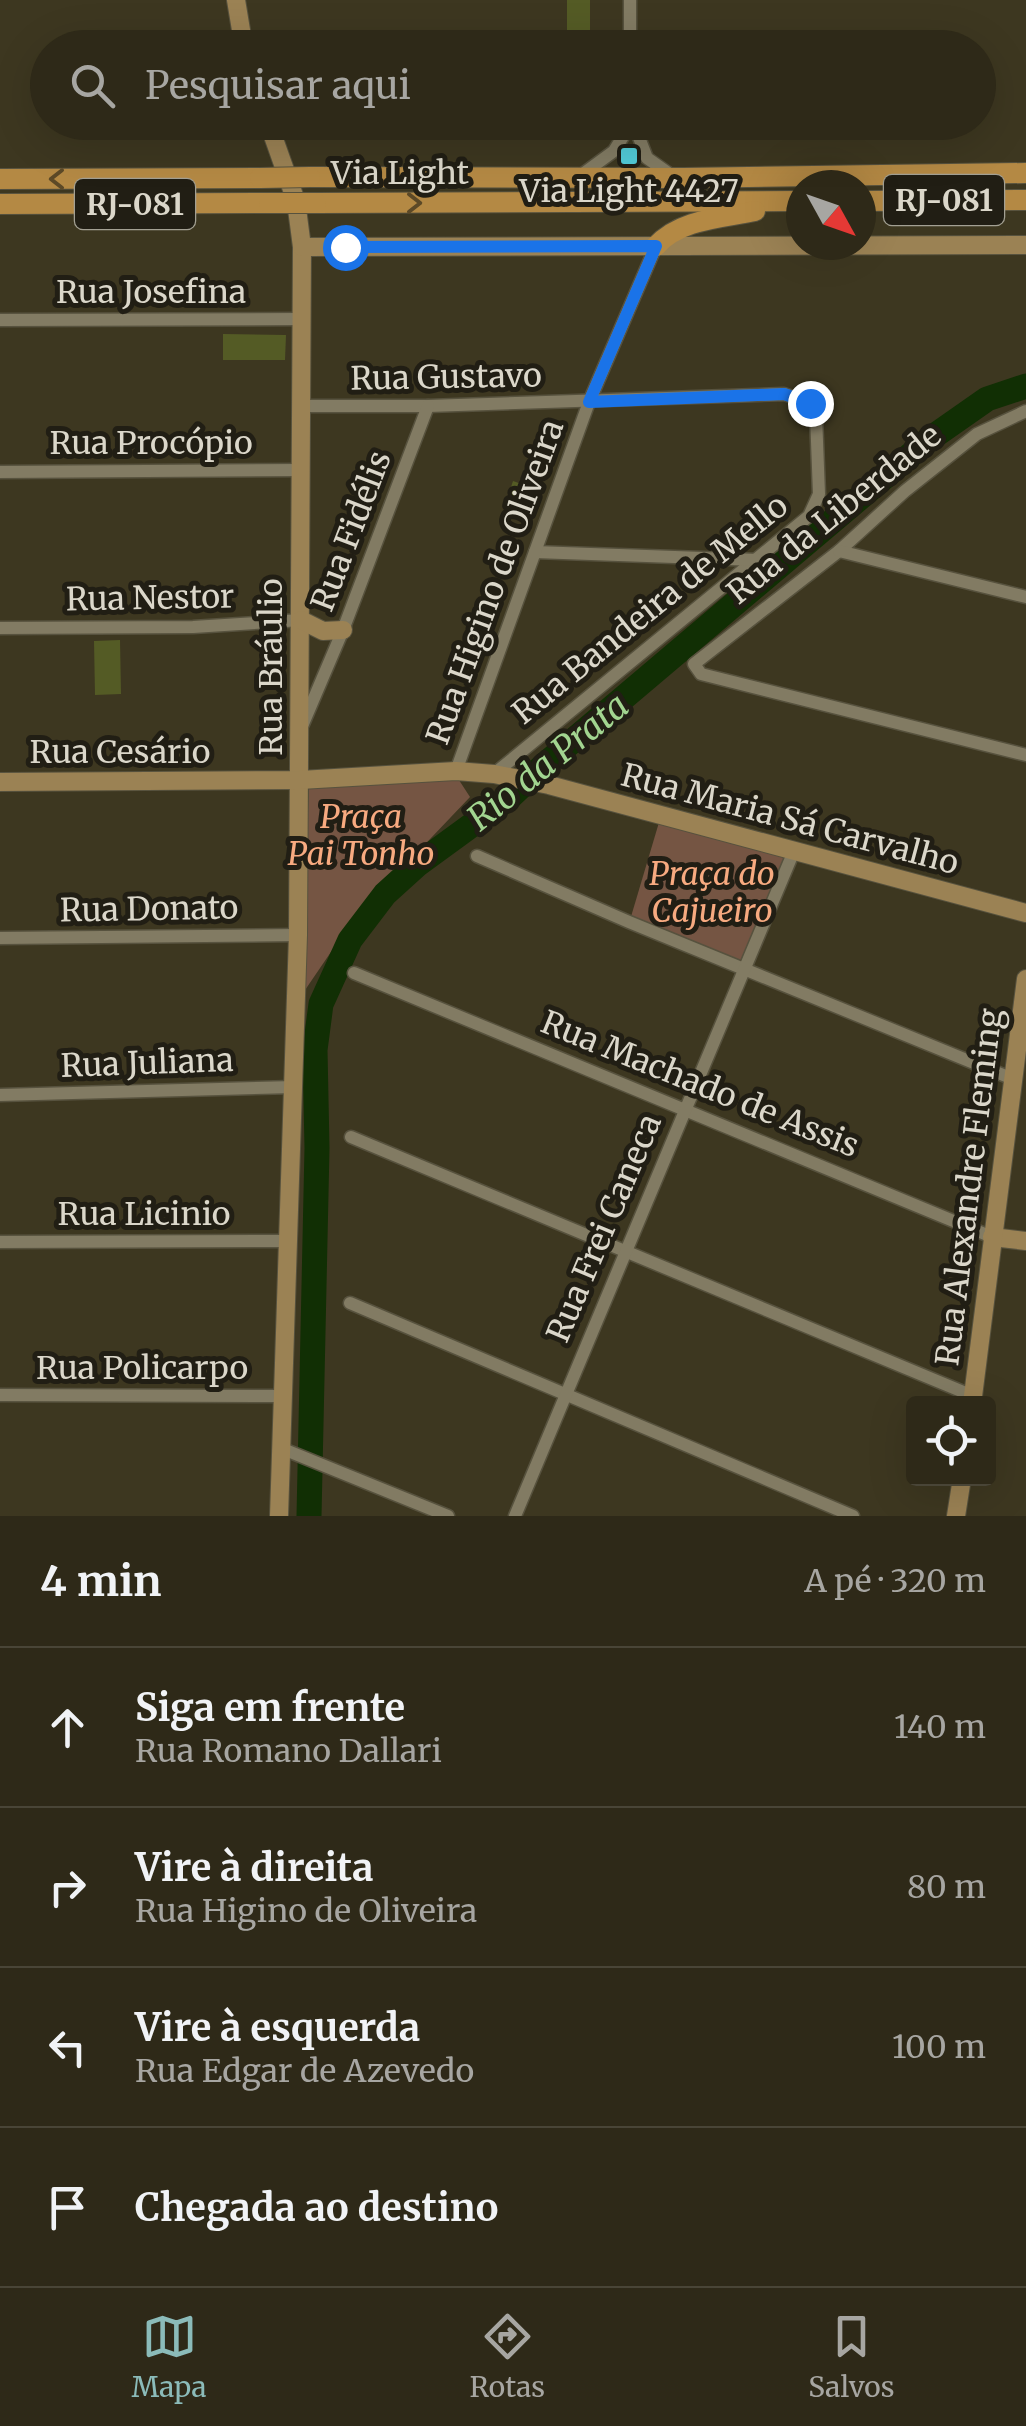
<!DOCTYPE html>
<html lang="pt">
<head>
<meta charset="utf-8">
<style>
	:root { --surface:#2e2918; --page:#363121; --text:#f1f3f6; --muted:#a7a6a2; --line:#494537; --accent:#8bbbb9 }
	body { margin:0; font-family:Merriweather,serif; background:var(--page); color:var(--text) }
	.controls { position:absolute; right:30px; bottom:30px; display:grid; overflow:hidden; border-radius:10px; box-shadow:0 10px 40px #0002 }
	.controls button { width:90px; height:90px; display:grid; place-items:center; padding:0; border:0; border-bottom:2px solid var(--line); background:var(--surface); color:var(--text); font:50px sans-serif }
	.compass { position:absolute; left:786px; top:170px; width:90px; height:90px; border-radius:50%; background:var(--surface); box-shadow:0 10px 40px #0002; rotate:130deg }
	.stop { position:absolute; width:30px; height:30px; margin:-22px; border:8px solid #1a73e8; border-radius:50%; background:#fff }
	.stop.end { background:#1a73e8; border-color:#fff; box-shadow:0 2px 10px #0008 }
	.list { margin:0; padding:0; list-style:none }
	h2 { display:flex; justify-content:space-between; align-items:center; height:130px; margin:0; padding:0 40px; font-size:42px }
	h2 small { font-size:32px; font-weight:400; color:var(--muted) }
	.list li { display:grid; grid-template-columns:65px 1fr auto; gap:30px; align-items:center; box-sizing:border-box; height:160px; padding:0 40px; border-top:2px solid var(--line) }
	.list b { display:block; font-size:38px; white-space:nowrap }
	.list p { margin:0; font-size:32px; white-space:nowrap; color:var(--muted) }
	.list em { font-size:32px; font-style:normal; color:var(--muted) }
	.icon { flex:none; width:55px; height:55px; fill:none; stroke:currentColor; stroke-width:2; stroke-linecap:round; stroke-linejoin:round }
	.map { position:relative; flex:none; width:1026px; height:1516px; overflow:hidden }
	.search { position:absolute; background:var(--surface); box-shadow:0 10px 40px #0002; left:30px; right:30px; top:30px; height:110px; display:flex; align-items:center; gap:25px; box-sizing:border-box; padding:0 35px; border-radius:55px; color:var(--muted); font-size:38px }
	.sheet { height:770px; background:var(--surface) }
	nav { display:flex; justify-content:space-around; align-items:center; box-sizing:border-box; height:140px; border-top:2px solid var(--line); background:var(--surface); font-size:28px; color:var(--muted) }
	nav a { display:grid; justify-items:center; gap:5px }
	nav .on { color:var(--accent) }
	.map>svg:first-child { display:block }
	.green { fill:#755543 }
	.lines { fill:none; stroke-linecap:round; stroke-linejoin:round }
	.river { stroke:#112f04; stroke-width:25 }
	.building { fill:#545b25 }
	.street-casing { stroke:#57523e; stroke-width:15 }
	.secondary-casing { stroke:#57523e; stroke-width:20 }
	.primary-casing { stroke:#57523e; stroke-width:22 }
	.street { stroke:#827b63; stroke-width:12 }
	.secondary { stroke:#9b8254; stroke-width:18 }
	.primary { stroke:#b48944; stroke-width:20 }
	.primary-bridge-casing { stroke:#57523e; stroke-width:22; stroke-linecap:butt }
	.primary-bridge { stroke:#b48944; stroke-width:20 }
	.oneway { stroke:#5c4927 }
	.route { stroke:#1a73e8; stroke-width:12 }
	.poi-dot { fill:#52cbd7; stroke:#211e14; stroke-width:4 }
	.labels { text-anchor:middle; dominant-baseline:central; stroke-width:10; stroke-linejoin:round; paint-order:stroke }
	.shield { fill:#211e14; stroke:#a3a093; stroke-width:2.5 }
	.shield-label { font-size:30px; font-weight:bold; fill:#dbd7ca }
	.street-label { font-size:32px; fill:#dbd7ca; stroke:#211e14 }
	.poi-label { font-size:32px; fill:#dbd7ca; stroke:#211e14 }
	.park-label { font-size:32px; font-style:italic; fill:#f7aa80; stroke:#211e14 }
	.water-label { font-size:35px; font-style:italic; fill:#a2d590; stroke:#211e14 }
</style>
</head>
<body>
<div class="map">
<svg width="1026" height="1516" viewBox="0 0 1026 1516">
	<rect width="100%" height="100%" fill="#3d3720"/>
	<g class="green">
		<polygon points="457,777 470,797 352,921 301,996 309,786"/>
		<polygon points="660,819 791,853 744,968 630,920"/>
	</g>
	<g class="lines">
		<polyline class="river" points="309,1516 317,1148 315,1050 321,1004 350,940 385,894 417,865 510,797 543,766 927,441 987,399 1026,386"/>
	</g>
	<g class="building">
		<rect x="567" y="0" width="23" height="32"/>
		<polygon points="223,334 286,335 285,360 223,360"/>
		<polygon points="513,481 542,491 536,506 508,496"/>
		<polygon points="120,640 121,694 95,695 94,641"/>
	</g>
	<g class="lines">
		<defs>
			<g id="street">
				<polyline points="630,0 630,48"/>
				<polyline points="633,122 647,158 671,175"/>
				<polyline points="580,176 614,151 632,122"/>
				<polyline points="0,320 302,319"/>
				<polyline points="303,406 428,406 784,394 810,403 816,415 819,494 809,516 494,774"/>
				<polyline points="1026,411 977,434 905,491 839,551 694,664 701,674 1026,755"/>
				<polyline points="0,472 302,470"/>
				<polyline points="839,551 1026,597"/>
				<polyline points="535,552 758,560"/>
				<polyline points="0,628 193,627 301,620"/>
				<polyline points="303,724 343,630 428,406"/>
				<polyline points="456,771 589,402 656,246"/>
				<polyline points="477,856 629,922 1013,1079"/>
				<polyline points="0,938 298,935"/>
				<polyline points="354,973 992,1237"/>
				<polyline points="0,1095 294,1087"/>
				<polyline points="351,1137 973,1396"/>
				<polyline points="0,1242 289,1241"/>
				<polyline points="350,1303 853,1516"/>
				<polyline points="0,1395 283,1396"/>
				<polyline points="283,1449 448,1516"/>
				<polyline points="515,1516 794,851"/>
			</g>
			<g id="secondary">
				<polyline points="236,0 244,48"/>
				<polyline points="268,122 296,201 302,247 298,935 279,1516"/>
				<polyline points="302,247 1026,245"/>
				<polyline points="301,620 323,631 343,630"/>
				<polyline points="0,782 300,780 456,771 494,774 549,785 1026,913"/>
				<polyline points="992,1237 1026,1241"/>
				<polyline points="972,1404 1026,979"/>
				<polyline points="956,1516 962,1478"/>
			</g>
			<g id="primary">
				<polyline points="310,177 683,178 1026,173"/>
				<polyline points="0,179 260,178"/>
				<polyline points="861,201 1026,200"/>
				<polyline points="316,203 801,201"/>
				<polyline points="0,204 269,203"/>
				<path d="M656,246C680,219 722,218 755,211"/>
			</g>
		</defs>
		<use href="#street" class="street-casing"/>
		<use href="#secondary" class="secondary-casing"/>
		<use href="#primary" class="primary-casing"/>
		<use href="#street" class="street"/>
		<use href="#secondary" class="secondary"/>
		<use href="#primary" class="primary"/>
		<defs>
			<g id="primary-bridge">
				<polyline points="260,178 310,177"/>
				<polyline points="269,203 316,203"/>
			</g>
		</defs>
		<use href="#primary-bridge" class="primary-bridge-casing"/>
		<use href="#primary-bridge" class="primary-bridge"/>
	</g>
	<defs><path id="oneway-chevron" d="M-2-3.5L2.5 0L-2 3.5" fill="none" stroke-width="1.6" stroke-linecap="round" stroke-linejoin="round" transform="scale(2.5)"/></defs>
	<g class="oneway">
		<use href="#oneway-chevron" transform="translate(57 179) rotate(180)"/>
		<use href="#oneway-chevron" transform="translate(414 203)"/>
	</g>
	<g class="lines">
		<polyline class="route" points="345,247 656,246 589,402 784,394 810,403"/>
	</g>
	<rect class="poi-dot" x="619" y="146" width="20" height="20" rx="5"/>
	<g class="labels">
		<g class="shield">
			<rect x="884" y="175" width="120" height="50" rx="8"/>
			<rect x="75" y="179" width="120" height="50" rx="8"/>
		</g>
		<g class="shield-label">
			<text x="944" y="200">RJ-081</text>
			<text x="135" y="204">RJ-081</text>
		</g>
		<g class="street-label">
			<text x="400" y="173">Via Light</text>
			<text x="151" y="292">Rua Josefina</text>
			<text transform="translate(446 377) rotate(-1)">Rua Gustavo</text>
			<text x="151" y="443">Rua Procópio</text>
			<text transform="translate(834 514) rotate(-39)">Rua da Liberdade</text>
			<text transform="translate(351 531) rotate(-69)">Rua Fidélis</text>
			<text transform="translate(495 582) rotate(-70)">Rua Higino de Oliveira</text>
			<text transform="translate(150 598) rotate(-1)">Rua Nestor</text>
			<text transform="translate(650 609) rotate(-39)">Rua Bandeira de Mello</text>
			<text transform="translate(271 667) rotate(-90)">Rua Bráulio</text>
			<text x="120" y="752">Rua Cesário</text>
			<text transform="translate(790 819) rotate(15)">Rua Maria Sá Carvalho</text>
			<text transform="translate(149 909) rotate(-1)">Rua Donato</text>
			<text transform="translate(147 1063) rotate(-2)">Rua Juliana</text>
			<text transform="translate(700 1084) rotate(22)">Rua Machado de Assis</text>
			<text transform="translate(969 1187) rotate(-83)">Rua Alexandre Fleming</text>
			<text x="144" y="1214">Rua Licinio</text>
			<text transform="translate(604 1228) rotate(-67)">Rua Frei Caneca</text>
			<text x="142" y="1368">Rua Policarpo</text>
		</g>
		<g class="poi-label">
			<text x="629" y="191">Via Light 4427</text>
		</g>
		<g class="park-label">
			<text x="361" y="817">Praça<tspan x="361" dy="37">Pai Tonho</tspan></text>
			<text x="712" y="874">Praça do<tspan x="712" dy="37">Cajueiro</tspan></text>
		</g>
		<g class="water-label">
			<text transform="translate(548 762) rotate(-39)">Rio da Prata</text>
		</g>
	</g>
</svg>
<div class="controls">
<button><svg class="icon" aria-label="locate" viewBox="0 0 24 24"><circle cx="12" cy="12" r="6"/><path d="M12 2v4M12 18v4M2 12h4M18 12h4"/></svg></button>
</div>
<svg class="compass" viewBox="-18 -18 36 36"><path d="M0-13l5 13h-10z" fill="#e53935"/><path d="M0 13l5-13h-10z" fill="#a7a6a2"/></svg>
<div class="stop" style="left:345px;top:247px"></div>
<div class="stop end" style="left:810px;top:403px"></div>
<div class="search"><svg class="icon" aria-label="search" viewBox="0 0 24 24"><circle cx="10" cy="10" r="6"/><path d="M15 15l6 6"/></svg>Pesquisar aqui</div>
</div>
<section class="sheet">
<h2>4 min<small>A pé · 320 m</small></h2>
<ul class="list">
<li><svg class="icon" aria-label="ahead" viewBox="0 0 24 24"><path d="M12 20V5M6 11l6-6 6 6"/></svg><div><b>Siga em frente</b><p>Rua Romano Dallari</p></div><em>140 m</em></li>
<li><svg class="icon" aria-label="right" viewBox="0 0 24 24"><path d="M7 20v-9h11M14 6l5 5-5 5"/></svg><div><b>Vire à direita</b><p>Rua Higino de Oliveira</p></div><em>80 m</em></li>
<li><svg class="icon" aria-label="left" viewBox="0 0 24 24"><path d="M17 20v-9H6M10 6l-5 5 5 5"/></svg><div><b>Vire à esquerda</b><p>Rua Edgar de Azevedo</p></div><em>100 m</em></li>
<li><svg class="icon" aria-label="arrive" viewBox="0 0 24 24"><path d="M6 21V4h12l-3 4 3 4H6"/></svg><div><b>Chegada ao destino</b></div></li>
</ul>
</section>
<nav>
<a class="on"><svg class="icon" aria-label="map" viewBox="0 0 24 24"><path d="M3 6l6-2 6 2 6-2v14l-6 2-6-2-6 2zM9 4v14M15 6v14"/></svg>Mapa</a>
<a><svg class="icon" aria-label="directions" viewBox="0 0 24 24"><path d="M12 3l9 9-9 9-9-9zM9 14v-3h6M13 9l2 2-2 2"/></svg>Rotas</a>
<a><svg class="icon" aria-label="saved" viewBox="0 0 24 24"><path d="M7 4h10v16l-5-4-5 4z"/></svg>Salvos</a>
</nav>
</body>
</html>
